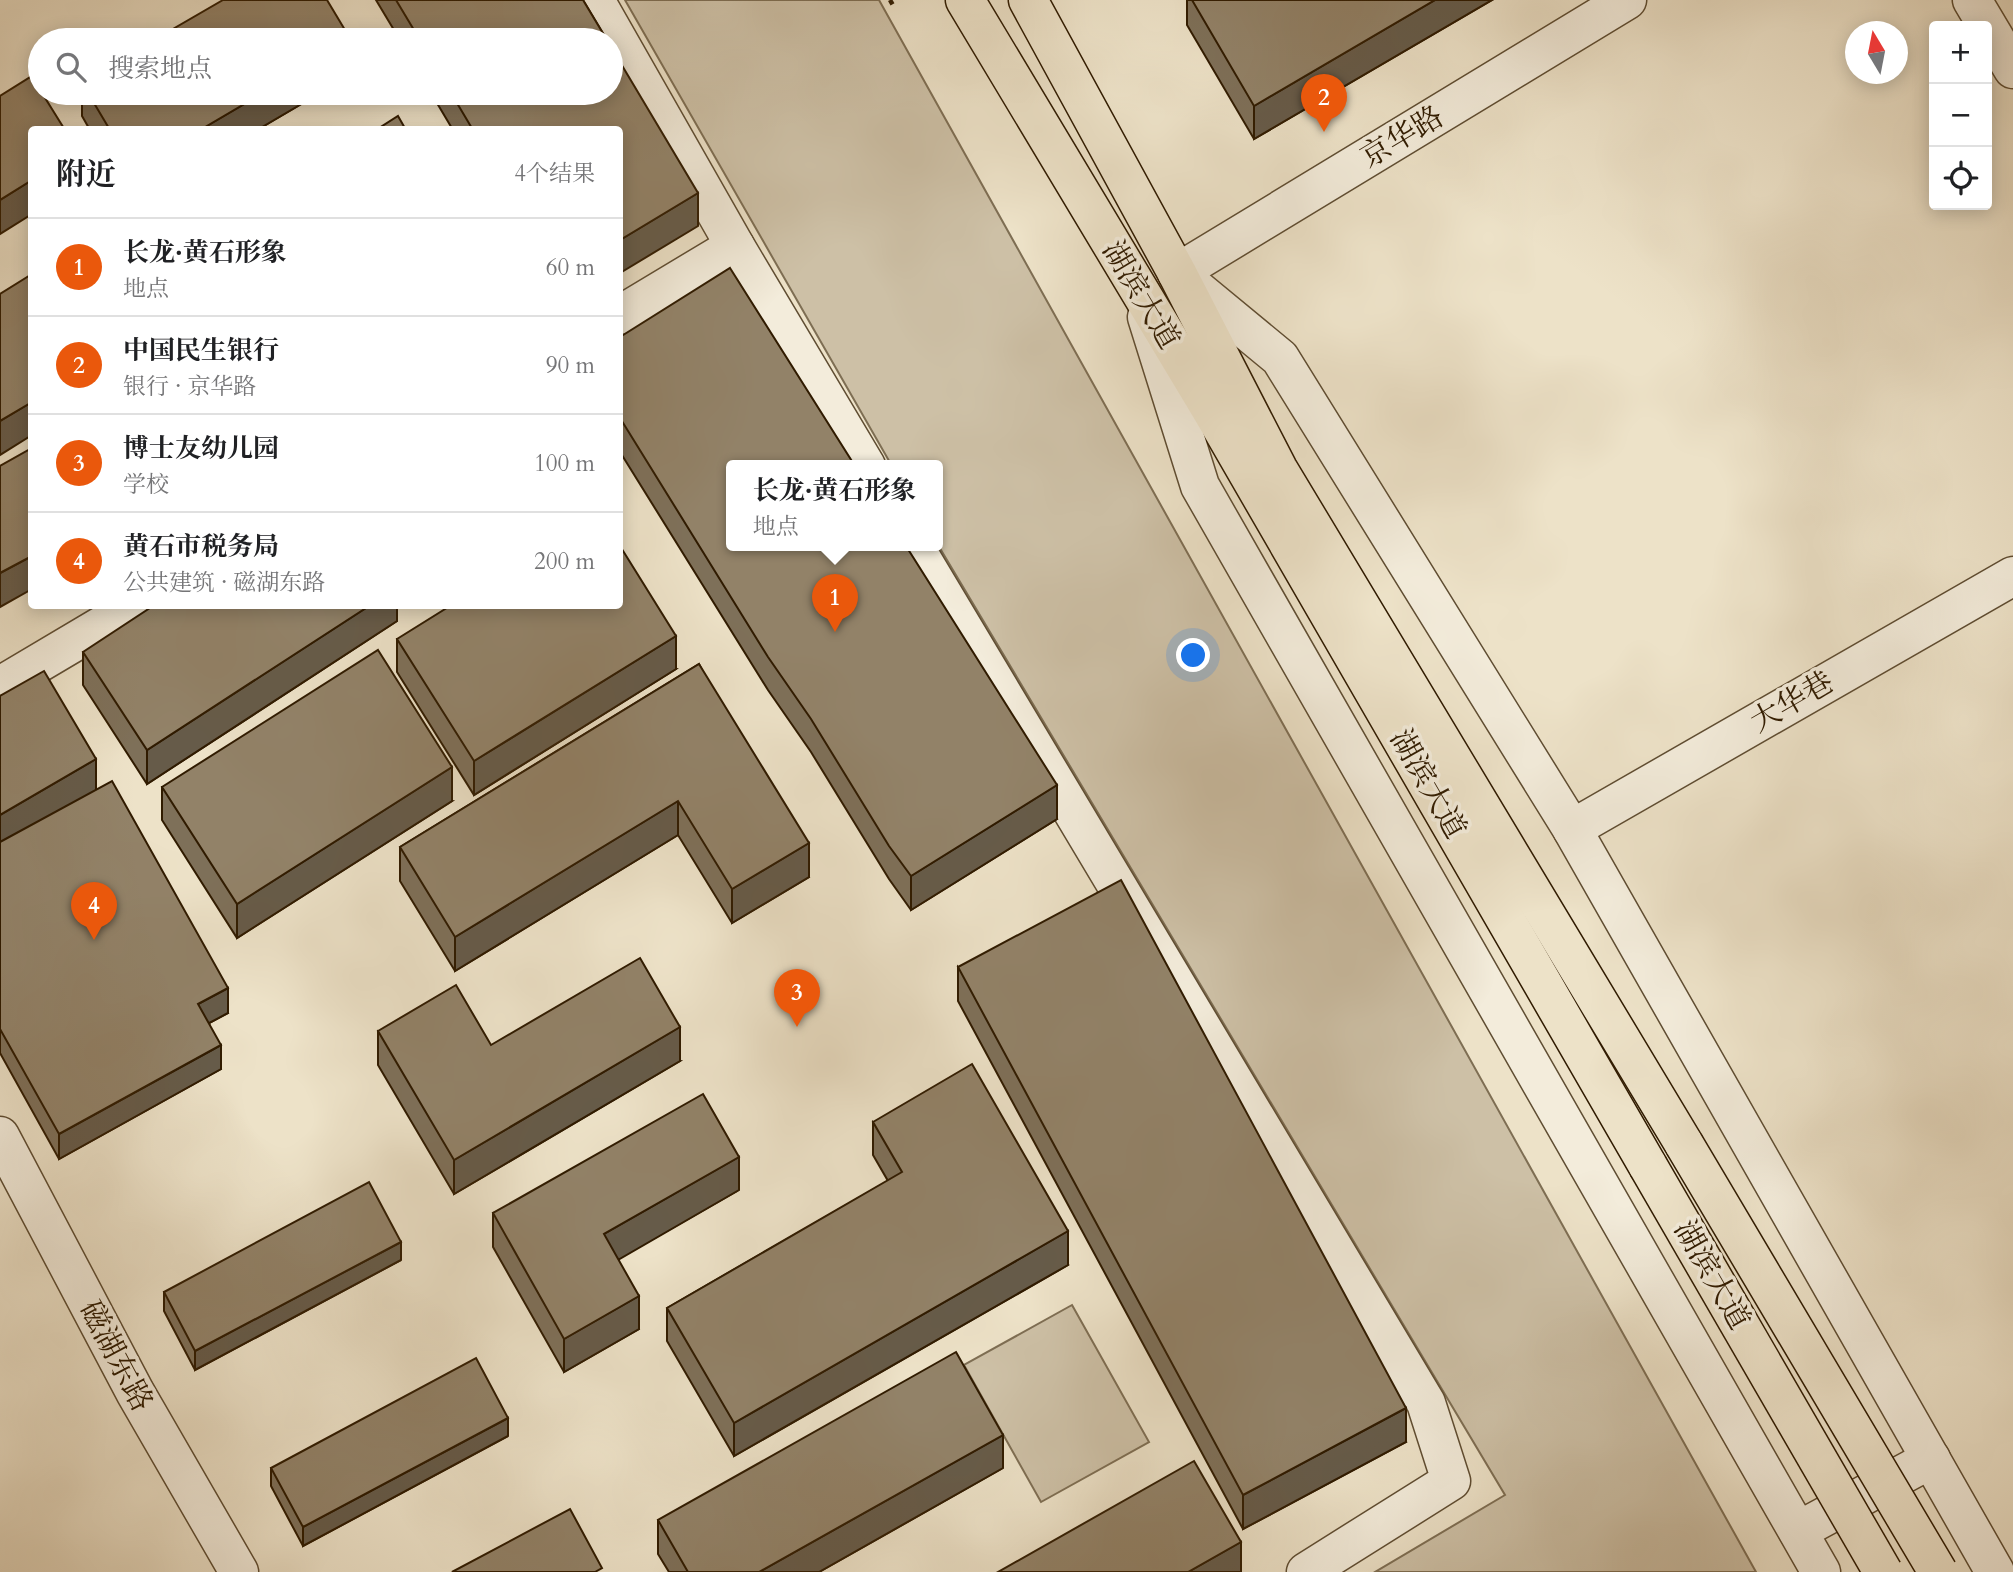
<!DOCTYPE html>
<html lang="zh">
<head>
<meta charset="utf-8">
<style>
	:root { --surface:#fff; --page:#f2f2f2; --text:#202124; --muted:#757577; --line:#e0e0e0; --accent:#ea580c }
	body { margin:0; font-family:Cardo,"Noto Serif SC",serif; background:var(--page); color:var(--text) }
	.controls { position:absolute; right:21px; top:21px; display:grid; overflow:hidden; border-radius:7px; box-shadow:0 4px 18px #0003 }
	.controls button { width:63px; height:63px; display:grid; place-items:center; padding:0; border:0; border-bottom:2px solid var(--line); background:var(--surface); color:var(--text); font:35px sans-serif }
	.compass { position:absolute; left:1845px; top:21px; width:63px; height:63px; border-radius:50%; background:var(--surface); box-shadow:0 4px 18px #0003; rotate:350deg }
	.you { position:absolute; left:1194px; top:656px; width:24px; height:24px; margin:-18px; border:5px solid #fff; border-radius:50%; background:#1a73e8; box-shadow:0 0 0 10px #1a73e833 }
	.badge { display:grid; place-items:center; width:46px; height:46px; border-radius:50%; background:var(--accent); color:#fff; font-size:23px; font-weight:700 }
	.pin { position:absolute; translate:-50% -58px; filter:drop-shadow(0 2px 4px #0008) }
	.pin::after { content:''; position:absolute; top:37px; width:24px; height:21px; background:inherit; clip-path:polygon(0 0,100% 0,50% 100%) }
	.popup { position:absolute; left:726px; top:460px; width:217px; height:91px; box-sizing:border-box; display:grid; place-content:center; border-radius:7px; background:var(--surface); filter:drop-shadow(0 2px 5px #0005); font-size:23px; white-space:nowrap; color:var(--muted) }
	.popup b { font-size:26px; color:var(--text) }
	.popup::after { content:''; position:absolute; left:50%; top:100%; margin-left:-14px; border:14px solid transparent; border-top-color:var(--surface) }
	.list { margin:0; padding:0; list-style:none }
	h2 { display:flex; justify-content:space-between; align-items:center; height:91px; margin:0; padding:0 28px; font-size:30px }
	h2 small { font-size:23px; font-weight:400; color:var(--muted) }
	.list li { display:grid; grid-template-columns:46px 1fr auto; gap:21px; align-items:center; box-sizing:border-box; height:98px; padding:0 28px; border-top:2px solid var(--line) }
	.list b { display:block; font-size:26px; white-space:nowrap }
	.list p { margin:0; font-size:23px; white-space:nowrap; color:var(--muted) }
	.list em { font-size:23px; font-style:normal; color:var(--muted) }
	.icon { flex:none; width:38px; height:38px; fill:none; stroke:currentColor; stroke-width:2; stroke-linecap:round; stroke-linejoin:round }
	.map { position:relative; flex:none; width:2013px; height:1572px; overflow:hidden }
	.search { position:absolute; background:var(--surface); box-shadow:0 4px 18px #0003; left:28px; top:28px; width:595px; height:77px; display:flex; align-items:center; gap:18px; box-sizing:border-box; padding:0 24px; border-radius:38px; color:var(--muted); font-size:26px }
	.panel { position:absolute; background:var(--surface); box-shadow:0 4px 18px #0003; left:28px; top:126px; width:595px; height:483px; border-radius:7px }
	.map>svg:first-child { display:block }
	.green { fill:#cdc0a6; stroke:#7e6e53; stroke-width:2 }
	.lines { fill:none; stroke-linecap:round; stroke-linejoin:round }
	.minor-casing { stroke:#5f4d32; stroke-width:41 }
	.major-casing { stroke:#301b00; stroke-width:41 }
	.path { stroke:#301b00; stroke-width:4.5; stroke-dasharray:5 3.5; stroke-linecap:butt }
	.minor { stroke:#f3ecdb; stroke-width:38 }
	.major { stroke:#ede2c8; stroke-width:38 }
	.major-bridge-casing { stroke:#301b00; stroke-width:41; stroke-linecap:butt }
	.major-bridge { stroke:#ede2c8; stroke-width:38 }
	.wall { fill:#7e7059; stroke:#301b00; stroke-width:2 }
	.shaded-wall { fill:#665b49; stroke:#301b00; stroke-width:2 }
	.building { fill:#928268; stroke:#301b00; stroke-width:2 }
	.labels { text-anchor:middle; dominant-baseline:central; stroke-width:7; stroke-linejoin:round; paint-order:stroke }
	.street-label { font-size:30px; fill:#301b00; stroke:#f3ecdb }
</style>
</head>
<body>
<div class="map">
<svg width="2013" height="1572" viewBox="0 0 2013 1572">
	<rect width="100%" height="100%" fill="#ede2c8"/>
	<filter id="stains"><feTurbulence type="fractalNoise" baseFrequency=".00286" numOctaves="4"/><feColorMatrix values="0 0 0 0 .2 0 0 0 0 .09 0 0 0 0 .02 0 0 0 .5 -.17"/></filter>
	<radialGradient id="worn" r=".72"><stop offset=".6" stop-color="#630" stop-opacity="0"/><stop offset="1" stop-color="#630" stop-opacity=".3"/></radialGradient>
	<g class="green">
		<polygon points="625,0 879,0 1756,1572 1375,1572 1505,1495 938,545 938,466 892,466"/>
		<polygon points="1072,1305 1149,1442 1041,1502 964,1365"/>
	</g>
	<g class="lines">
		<defs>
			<g id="minor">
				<polyline points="595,0 735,246 866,466"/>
				<polyline points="1627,0 1177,273 1280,358 1572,829 1995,1572"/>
				<polyline points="1972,0 2013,69"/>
				<polyline points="620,315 735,246"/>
				<polyline points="1147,317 1200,486 1821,1572"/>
				<polyline points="914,546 1426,1403 1451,1481 1306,1572"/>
				<polyline points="0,686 135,606"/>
				<polyline points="1572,829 2013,576"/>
				<polyline points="0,1136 135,1392 239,1572"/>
				<polyline points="1798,1531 1931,1459"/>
			</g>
			<g id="major">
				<polyline points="965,0 1213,413 1648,1166"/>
				<polyline points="1028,0 1177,273 1278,469 1684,1144"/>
			</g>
		</defs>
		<use href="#minor" class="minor-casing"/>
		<use href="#major" class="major-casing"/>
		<polyline class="path" points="890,0 894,7"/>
		<use href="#minor" class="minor"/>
		<use href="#major" class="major"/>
		<defs>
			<g id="major-bridge">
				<polyline points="1684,1144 1938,1572"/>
				<polyline points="1648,1166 1883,1572"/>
			</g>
		</defs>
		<use href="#major-bridge" class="major-bridge-casing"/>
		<use href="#major-bridge" class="major-bridge"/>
	</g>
	<g class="wall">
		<polygon points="376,0 583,0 607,40 400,40"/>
		<polygon points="1187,0 1492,0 1254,139 1187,25"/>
		<polygon points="82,93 320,93 257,130 90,130 82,116"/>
		<polygon points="431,93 611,93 698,226 620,130 453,130"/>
		<polygon points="620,337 1057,819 911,910 889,879 811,752 768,690 620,452"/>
		<polygon points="397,606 397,621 147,784 83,685 83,652"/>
		<polygon points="397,639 676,669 474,795 397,672"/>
		<polygon points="699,664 809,877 732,923 678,835 455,971 400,881 400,847"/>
		<polygon points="0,696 96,789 228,1013 209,1023 221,1069 59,1159 0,1053"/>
		<polygon points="162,787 452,801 237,938 162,820"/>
		<polygon points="958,967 1406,1442 1243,1529 958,1001"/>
		<polygon points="378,1031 491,1045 680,1061 454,1194 378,1065"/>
		<polygon points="873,1122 1068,1265 734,1456 667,1341 667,1308 888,1181 873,1155"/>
		<polygon points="739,1190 618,1259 639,1329 564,1372 493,1247 493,1213"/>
		<polygon points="401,1260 195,1370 164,1311 164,1292"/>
		<polygon points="508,1436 303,1546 271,1486 271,1468"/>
		<polygon points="1003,1468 819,1572 669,1572 658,1554 658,1520"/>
	</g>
	<g class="shaded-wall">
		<polygon points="1435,0 1492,0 1254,139 1254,106"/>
		<polygon points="263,93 320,93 257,130 200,130"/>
		<polygon points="32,180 32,214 0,234 0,200"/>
		<polygon points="698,193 698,226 620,273 620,240"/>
		<polygon points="32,402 32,435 0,455 0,421"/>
		<polygon points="32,556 32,589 0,607 0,573"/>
		<polygon points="369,606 397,606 397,621 147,784 147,750"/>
		<polygon points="676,636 676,669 474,795 474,761"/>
		<polygon points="96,759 96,793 0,849 0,815"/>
		<polygon points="452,767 452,801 237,938 237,904"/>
		<polygon points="1057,785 1057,819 911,910 911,876"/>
		<polygon points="678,801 678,835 455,971 455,937"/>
		<polygon points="809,843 809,877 732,923 732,889"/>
		<polygon points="228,988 228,1013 198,1029 198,1004"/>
		<polygon points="680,1027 680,1061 454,1194 454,1160"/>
		<polygon points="221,1045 221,1069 59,1159 59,1134"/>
		<polygon points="739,1157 739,1190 604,1268 604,1234"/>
		<polygon points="1068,1231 1068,1265 734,1456 734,1423"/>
		<polygon points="401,1242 401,1260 195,1370 195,1351"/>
		<polygon points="639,1296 639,1329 564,1372 564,1339"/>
		<polygon points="1406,1408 1406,1442 1243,1529 1243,1495"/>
		<polygon points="508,1418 508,1436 303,1546 303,1527"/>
		<polygon points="1003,1435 1003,1468 819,1572 759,1572"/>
		<polygon points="1241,1542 1241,1572 1188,1572"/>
	</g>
	<g class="building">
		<polygon points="223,0 327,0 351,40 154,40"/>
		<polygon points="396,0 583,0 607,40 420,40"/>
		<polygon points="1192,0 1435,0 1254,106"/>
		<polygon points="611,47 698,193 620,240 620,130 473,130 451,93 611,93"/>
		<polygon points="32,76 40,89 40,93 42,93 65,130 32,130 32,180 0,200 0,96"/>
		<polygon points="88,93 263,93 200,130 110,130"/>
		<polygon points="398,116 406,130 376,130"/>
		<polygon points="730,268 855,466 732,466 732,546 906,546 1057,785 911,876 889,846 811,719 768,657 620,418 620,337"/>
		<polygon points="32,274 32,402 0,421 0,294"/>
		<polygon points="32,448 32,556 0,573 0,466"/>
		<polygon points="620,546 676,636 474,761 397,639 450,606 620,606"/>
		<polygon points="153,606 369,606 147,750 83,652"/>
		<polygon points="378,650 452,767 237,904 162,787"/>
		<polygon points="699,664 809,843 732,889 678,801 455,937 400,847"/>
		<polygon points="44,671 96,759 0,815 0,696"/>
		<polygon points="112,781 228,988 198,1004 221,1045 59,1134 0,1029 0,842"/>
		<polygon points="1121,880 1406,1408 1243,1495 958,967"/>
		<polygon points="640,958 680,1027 454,1160 378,1031 456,985 491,1045"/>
		<polygon points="972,1064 1068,1231 734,1423 667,1308 902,1172 873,1122"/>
		<polygon points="703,1094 739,1157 604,1234 639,1296 564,1339 493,1213"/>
		<polygon points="369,1182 401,1242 195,1351 164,1292"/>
		<polygon points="956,1352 1003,1435 759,1572 688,1572 658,1520"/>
		<polygon points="476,1358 508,1418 303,1527 271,1468"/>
		<polygon points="1194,1461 1241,1542 1188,1572 998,1572"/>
		<polygon points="570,1509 602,1568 595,1572 452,1572"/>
	</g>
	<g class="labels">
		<g class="street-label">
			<text transform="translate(1402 137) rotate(-31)">京华路</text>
			<text transform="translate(1141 295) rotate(59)">湖滨大道</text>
			<text transform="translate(1792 702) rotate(-30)">大华巷</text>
			<text transform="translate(1428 784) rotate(60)">湖滨大道</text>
			<text transform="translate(1712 1275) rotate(60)">湖滨大道</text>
			<text transform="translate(116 1356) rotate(62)">磁湖东路</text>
		</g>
	</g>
	<rect width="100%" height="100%" filter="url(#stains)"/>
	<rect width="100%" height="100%" fill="url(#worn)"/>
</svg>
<div class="controls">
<button>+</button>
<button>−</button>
<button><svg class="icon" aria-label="locate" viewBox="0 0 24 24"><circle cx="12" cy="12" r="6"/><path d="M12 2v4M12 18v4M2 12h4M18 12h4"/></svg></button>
</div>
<svg class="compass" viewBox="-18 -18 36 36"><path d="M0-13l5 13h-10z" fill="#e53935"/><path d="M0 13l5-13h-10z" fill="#757577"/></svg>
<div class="you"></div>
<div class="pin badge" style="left:835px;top:632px">1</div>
<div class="popup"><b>长龙·黄石形象</b>地点</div>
<div class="pin badge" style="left:1324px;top:132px">2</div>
<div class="pin badge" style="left:797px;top:1027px">3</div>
<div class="pin badge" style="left:94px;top:940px">4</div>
<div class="search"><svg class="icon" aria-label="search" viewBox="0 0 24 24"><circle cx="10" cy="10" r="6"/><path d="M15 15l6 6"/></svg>搜索地点</div>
<section class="panel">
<h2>附近<small>4个结果</small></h2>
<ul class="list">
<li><span class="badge">1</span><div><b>长龙·黄石形象</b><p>地点</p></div><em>60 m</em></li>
<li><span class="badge">2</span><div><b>中国民生银行</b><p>银行 · 京华路</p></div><em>90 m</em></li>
<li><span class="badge">3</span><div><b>博士友幼儿园</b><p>学校</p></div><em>100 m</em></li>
<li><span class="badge">4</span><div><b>黄石市税务局</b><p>公共建筑 · 磁湖东路</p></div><em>200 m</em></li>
</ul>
</section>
</div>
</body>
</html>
